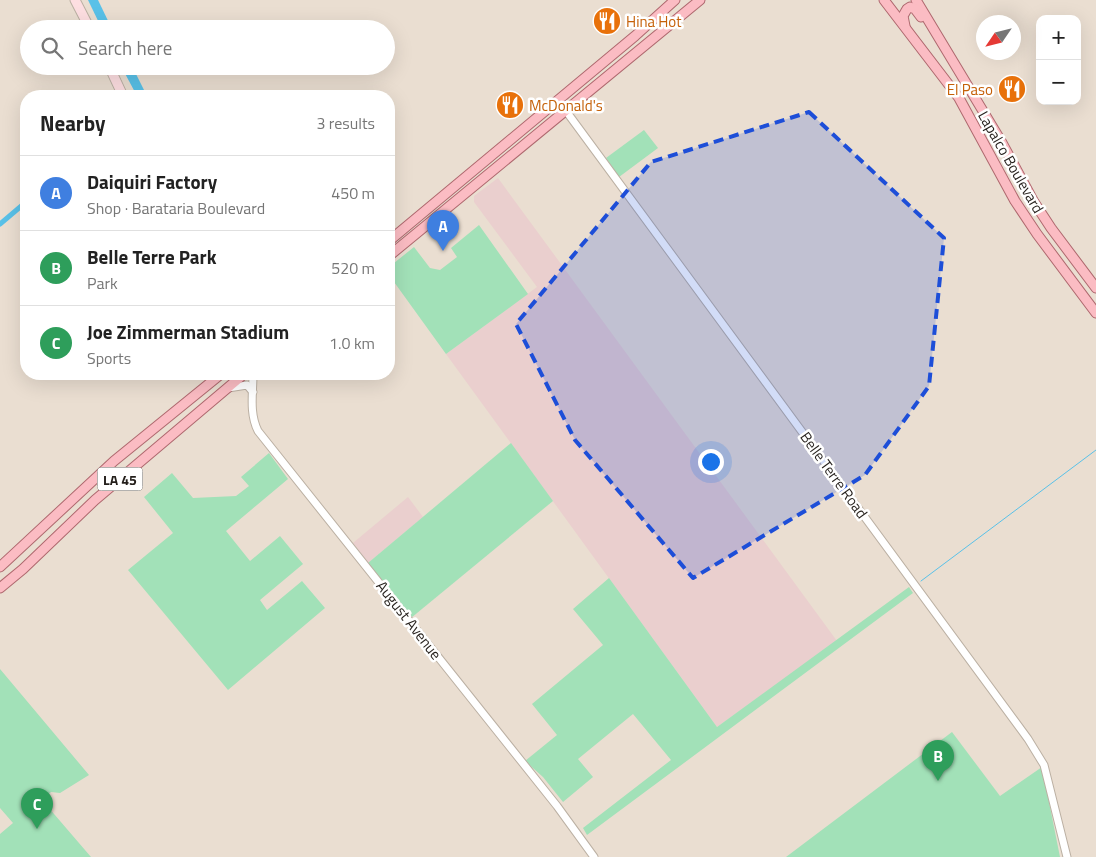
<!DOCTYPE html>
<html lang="en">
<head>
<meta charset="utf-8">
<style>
	:root { --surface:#fff; --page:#f6f6f6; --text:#222; --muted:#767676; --line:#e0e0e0; --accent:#723cb2 }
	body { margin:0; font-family:"Titillium Web",sans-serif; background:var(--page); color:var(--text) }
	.controls { position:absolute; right:15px; top:15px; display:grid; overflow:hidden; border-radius:10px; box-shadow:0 5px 20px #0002 }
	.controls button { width:45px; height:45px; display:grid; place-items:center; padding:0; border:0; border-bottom:1px solid var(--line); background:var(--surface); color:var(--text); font:25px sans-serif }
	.compass { position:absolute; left:976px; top:15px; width:45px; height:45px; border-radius:50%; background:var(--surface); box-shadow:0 5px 20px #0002; rotate:235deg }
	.you { position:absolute; left:710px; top:461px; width:18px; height:18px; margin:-12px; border:4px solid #fff; border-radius:50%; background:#1a73e8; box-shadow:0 0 0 8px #1a73e833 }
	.badge { display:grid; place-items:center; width:32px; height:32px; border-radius:50%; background:var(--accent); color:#fff; font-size:16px; font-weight:700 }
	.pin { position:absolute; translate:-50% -41px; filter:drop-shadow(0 1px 2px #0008) }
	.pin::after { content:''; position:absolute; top:26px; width:18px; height:15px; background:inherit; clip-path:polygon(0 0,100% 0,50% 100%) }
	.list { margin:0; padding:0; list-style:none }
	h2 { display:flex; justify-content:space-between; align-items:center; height:65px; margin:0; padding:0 20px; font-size:21px }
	h2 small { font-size:16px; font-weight:400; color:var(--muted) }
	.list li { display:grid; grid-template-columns:32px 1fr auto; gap:15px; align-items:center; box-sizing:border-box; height:75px; padding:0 20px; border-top:1px solid var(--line) }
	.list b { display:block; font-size:19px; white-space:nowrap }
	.list p { margin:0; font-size:16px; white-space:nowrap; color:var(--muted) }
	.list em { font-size:16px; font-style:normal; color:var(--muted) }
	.icon { flex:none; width:28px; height:28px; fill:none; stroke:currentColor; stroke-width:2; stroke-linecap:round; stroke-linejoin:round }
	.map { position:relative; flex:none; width:1096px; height:857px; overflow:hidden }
	.search { position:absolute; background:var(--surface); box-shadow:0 5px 20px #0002; left:20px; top:20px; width:375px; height:55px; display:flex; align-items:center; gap:12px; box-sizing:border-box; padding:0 18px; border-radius:28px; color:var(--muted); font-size:19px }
	.panel { position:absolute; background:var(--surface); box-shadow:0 5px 20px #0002; left:20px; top:90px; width:375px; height:290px; border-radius:20px }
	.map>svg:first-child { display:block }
	.industrial { fill:#eacfce }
	.green { fill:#a2e1b8 }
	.water { fill:#59c1e8 }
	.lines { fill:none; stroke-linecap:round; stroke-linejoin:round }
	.stream { stroke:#59c1e8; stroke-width:1 }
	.canal { stroke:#59c1e8; stroke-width:5 }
	.tertiary-casing { stroke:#bbb0a3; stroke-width:9 }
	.secondary-casing { stroke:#bbb0a3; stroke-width:11 }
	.primary-casing { stroke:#ae686e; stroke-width:11 }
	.tertiary { stroke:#fff; stroke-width:7 }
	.secondary { stroke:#fddee1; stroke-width:9 }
	.primary { stroke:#fbbcc3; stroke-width:9 }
	.marked { fill:#1d4ed8; fill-opacity:0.2; stroke:#1d4ed8; stroke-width:4; stroke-dasharray:10 6; stroke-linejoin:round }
	.labels { text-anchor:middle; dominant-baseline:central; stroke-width:5; stroke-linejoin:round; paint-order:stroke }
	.shield { fill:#fff; stroke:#66625f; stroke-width:1 }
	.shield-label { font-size:14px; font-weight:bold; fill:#241f1b }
	.food-label { font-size:15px; fill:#c56008; stroke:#fff; text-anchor:start }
	.street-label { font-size:15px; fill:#241f1b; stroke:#fff }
</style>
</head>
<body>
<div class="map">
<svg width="1096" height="857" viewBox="0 0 1096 857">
	<rect width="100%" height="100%" fill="#eaded1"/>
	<g class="industrial">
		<polygon points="498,178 837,641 717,727 446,354 537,287 474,202 474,196"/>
		<polygon points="408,497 423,517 368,563 353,543"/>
	</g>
	<g class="green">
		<polygon points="644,130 658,148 619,177 606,158"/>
		<polygon points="479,225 528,294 446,354 389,275 389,267 414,247 430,268 440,270 457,257 451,248"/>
		<polygon points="511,443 553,501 411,618 368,563"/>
		<polygon points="269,453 288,479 226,531 250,561 280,536 303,564 260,600 267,610 302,581 325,608 228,690 128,570 173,533 144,497 172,473 193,498 236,496 249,486 241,477"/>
		<polygon points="609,578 717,727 909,587 913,593 587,835 583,828 671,760 633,714 578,759 593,777 563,802 543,777 525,761 557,735 532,704 603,645 573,609"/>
		<polygon points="0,669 89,775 60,793 51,792 42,800 91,857 0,857 0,834 13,823 0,808"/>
		<polygon points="952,732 1000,796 1042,767 1060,857 786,857"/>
	</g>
	<g class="water">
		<polygon points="88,0 98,0 112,29 102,29"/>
		<polygon points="121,66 132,66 147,96 137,96"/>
	</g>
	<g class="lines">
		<polyline class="stream" points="921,581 1096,450"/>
		<polyline class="canal" points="0,224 26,202"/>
		<defs>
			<g id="tertiary">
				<polyline points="555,104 566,111 1028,739 1044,765 1067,857"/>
				<path d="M253,374C253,393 249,413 258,431L557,806L594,857"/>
				<polyline points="228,388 247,385 253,392"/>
			</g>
			<g id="secondary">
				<polyline points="75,0 90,29"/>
				<polyline points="109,66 123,96"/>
			</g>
			<g id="primary">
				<polyline points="884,0 959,98 1015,201 1037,234 1096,313"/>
				<polyline points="916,0 1001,141 1034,202 1051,228 1096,288"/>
				<polyline points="905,26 903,16 907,9 910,7 915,9 921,17"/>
				<polyline points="389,241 635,36 675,0"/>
				<polyline points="389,256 700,0"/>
				<polyline points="0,567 114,461 221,374"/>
				<polyline points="0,588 23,569 95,500 244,374"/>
			</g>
		</defs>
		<use href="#tertiary" class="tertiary-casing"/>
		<use href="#secondary" class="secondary-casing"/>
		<use href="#primary" class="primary-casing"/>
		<use href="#tertiary" class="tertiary"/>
		<use href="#secondary" class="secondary"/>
		<use href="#primary" class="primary"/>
	</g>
	<path class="marked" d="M809,112L944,238L929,386L865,475L693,578L575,440L516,324L651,162Z"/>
	<defs>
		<symbol id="restaurant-disc" viewBox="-11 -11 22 22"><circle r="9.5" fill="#e8710a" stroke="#fff"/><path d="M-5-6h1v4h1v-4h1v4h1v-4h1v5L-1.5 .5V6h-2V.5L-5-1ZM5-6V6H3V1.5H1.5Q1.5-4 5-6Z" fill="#fff"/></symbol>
	</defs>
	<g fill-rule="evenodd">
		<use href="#restaurant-disc" x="591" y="5" width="32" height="32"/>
		<use href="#restaurant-disc" x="996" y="73" width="32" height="32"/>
		<use href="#restaurant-disc" x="494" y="89" width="32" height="32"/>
	</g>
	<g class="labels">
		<rect class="shield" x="97.5" y="467.5" width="45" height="23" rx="4"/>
		<g class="shield-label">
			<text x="120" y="479">LA 45</text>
		</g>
		<g class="food-label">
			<text x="626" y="21">Hina Hot</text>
			<text x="993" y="89" text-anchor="end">El Paso</text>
			<text x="529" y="105">McDonald's</text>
		</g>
		<g class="street-label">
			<text transform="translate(1011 162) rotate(60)">Lapalco Boulevard</text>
			<text transform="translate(834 475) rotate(54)">Belle Terre Road</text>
			<text transform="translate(409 620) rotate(52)">August Avenue</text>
		</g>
	</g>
</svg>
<div class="controls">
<button>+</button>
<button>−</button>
</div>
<svg class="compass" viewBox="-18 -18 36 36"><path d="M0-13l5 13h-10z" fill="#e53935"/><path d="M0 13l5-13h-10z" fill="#767676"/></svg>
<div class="you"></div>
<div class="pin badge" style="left:443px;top:251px;background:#3f7fe0">A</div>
<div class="pin badge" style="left:938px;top:781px;background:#2e9e5b">B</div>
<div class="pin badge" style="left:37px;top:829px;background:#2e9e5b">C</div>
<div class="search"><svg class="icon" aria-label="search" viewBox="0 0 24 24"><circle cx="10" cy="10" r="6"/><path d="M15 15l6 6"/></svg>Search here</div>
<section class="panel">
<h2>Nearby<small>3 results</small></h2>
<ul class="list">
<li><span class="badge" style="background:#3f7fe0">A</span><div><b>Daiquiri Factory</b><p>Shop · Barataria Boulevard</p></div><em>450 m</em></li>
<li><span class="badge" style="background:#2e9e5b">B</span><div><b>Belle Terre Park</b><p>Park</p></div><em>520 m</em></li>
<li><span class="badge" style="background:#2e9e5b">C</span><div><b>Joe Zimmerman Stadium</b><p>Sports</p></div><em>1.0 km</em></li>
</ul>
</section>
</div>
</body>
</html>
